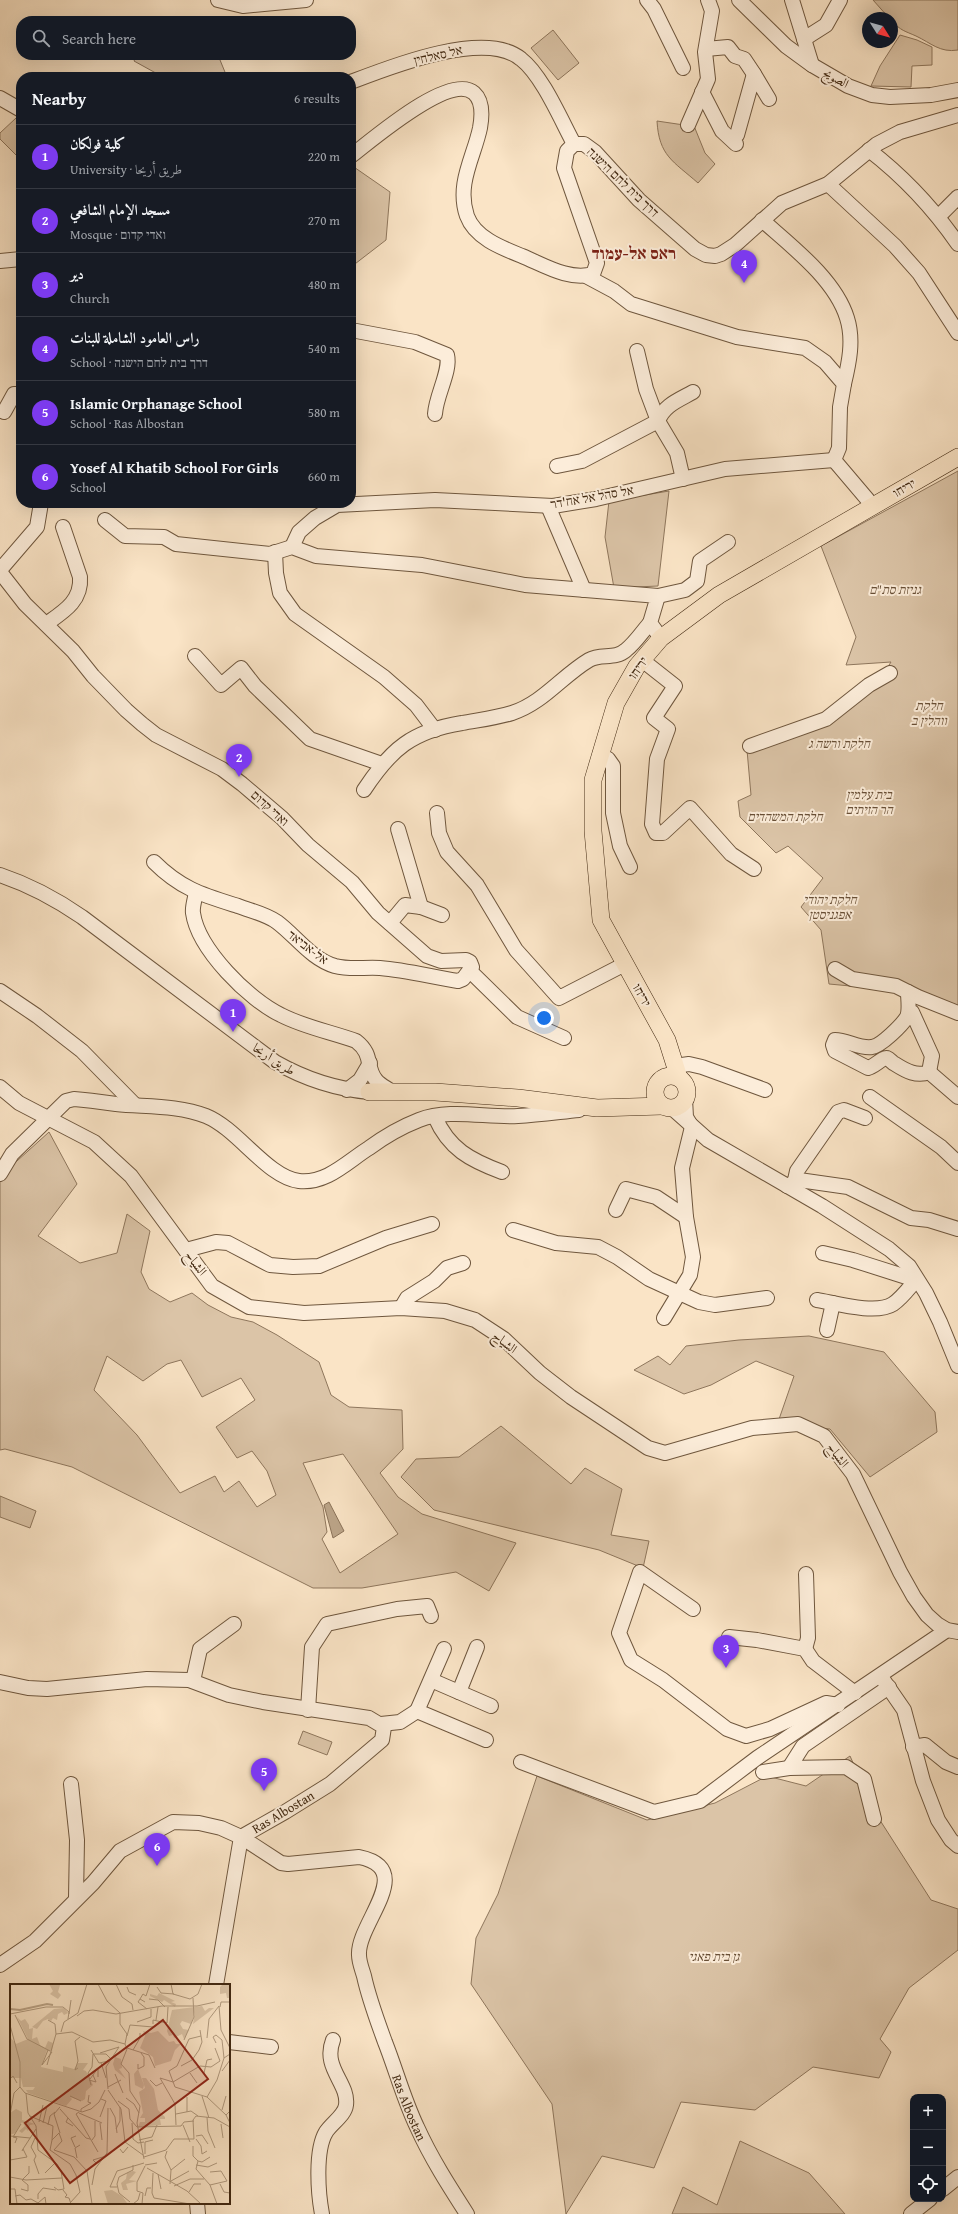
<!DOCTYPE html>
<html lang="en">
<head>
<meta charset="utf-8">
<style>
	:root { --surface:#171b24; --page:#242831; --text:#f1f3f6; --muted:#9ea1a6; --line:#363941; --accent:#7c3aed }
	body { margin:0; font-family:"Gentium Book Plus",Amiri,"Frank Ruhl Libre",serif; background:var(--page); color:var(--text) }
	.controls { position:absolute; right:12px; bottom:12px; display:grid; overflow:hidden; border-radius:8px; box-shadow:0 4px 16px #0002 }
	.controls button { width:36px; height:36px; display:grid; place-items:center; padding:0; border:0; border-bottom:1px solid var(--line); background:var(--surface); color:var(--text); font:20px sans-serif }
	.compass { position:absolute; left:862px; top:12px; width:36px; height:36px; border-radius:50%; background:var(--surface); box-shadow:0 4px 16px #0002; rotate:127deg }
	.you { position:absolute; left:544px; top:1018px; width:14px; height:14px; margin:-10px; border:3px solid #fff; border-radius:50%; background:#1a73e8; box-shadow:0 0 0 6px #1a73e833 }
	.badge { display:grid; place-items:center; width:26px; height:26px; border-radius:50%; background:var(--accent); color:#fff; font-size:13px; font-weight:700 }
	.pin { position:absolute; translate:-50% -33px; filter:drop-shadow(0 1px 2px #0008) }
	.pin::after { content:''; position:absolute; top:21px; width:14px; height:12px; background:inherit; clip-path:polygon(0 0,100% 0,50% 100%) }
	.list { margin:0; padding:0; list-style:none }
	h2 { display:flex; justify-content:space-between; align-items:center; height:52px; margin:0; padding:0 16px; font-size:17px }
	h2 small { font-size:13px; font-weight:400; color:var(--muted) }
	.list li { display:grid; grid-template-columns:26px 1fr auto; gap:12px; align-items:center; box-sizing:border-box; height:64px; padding:0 16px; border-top:1px solid var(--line) }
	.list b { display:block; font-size:15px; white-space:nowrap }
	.list p { margin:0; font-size:13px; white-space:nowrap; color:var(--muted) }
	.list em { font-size:13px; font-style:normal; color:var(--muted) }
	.icon { flex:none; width:22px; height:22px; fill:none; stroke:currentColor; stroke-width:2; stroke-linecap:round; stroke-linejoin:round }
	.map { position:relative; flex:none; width:958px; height:2214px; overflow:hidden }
	.search { position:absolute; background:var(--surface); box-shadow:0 4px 16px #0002; left:16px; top:16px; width:340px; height:44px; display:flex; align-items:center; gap:10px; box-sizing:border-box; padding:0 14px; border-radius:16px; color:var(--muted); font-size:15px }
	.panel { position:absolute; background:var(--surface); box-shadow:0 4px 16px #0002; left:16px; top:72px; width:340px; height:436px; border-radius:16px }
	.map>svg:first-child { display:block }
	.green { fill:#dbc4a7; stroke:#8e765c; fill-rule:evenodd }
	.water { fill:#bba488; stroke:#8a7258 }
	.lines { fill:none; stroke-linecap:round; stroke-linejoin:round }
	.minor-casing { stroke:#6f573e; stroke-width:16 }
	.major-casing { stroke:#412811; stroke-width:18 }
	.minor { stroke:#fcedda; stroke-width:14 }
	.major { stroke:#fae4c6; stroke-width:17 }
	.labels { text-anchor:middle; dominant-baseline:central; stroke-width:4; stroke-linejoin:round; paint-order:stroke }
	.street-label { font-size:13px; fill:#412811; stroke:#fcedda }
	.park-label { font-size:13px; font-style:italic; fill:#684f36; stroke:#fcedda }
	.district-label { font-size:17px; font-weight:bold; fill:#7a1f14; stroke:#fcedda }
	.inset-river { fill:none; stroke:#bba488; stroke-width:2 }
	.inset-road { fill:none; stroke:#b0997e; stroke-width:1 }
	.view { fill:#8f2418; fill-opacity:0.15; stroke:#8f2418; stroke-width:2 }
	.inset-edge { fill:none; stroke:#412811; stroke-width:2 }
</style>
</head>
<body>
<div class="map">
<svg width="958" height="2214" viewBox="0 0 958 2214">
	<rect width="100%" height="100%" fill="#fae4c6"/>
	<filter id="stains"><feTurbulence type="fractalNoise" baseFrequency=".005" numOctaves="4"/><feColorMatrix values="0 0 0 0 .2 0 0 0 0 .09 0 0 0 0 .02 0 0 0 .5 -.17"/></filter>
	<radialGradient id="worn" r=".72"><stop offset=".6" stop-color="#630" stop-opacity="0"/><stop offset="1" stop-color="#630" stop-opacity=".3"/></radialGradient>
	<g class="green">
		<path d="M873,0H958V50C940,53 931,43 916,36C905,31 901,31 892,21V18H889Z"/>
		<polygon points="553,30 579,63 558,80 531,48"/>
		<polygon points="900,35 917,40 932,47 932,65 912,66 911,87 871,86 880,66"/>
		<polygon points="137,55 215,55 220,60 227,77 163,77 134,61"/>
		<polygon points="16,118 21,120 21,160 0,139 0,133"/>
		<path d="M657,121L684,125L692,121L705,153L715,164L698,183C673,161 659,156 657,121Z"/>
		<polygon points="351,165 390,192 386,240 351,267"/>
		<polygon points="958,471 958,1007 925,993 829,984 821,930 801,907 823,878 788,846 776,853 740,817 738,801 751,795 747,750 826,725 877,684 891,662 846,665 856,637 821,546"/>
		<polygon points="669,491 658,586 614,588 605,537 609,501"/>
		<path d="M49,1132L77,1184L38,1236L80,1263L117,1253L127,1214L150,1231L141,1272L149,1289L170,1302L192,1293L208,1305L231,1317L253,1322L277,1335L319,1362L331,1395L349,1407L402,1410L403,1449L380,1473L398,1497L422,1514L516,1543L489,1591L456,1572L362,1588H313L72,1467L5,1449L0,1450V1181L7,1170ZM107,1356L143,1381L167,1364L181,1360L202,1397L241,1378L255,1400L216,1427L237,1458L252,1451L267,1471L276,1495L257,1507L239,1481L224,1492L215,1476L180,1493L137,1435L94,1390ZM343,1454L398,1534L340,1573L322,1539L327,1532L323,1507L303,1463Z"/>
		<polygon points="809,1336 884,1352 935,1412 937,1432 870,1477 830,1429 777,1425 794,1376 756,1361 711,1385 684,1394 634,1370 658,1356 670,1365 686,1346 739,1340"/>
		<polygon points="501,1426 571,1484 585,1468 622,1489 611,1535 649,1541 643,1568 599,1550 434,1510 401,1477 416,1459 459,1457"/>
		<polygon points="0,1496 36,1511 30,1528 0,1517"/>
		<polygon points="303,1731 332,1742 327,1755 298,1744"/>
		<polygon points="850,1756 876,1814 931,1900 958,1909 958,1950 909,1988 880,2039 891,2052 879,2078 813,2067 755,2110 681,2102 654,2168 602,2156 566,2214 552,2104 471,1984 476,1938 498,1894 537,1776 647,1820 715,1803 767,1776 806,1786"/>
		<polygon points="740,2141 809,2173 845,2214 672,2214 683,2187 717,2205"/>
	</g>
	<polygon class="water" points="329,1502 344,1531 333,1538 324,1505"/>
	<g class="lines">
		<defs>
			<g id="minor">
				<polyline points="218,0 243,6 306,0"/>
				<polyline points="647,0 654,9 683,68"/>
				<polyline points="739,0 786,46 812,65 848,86 872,95 890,97 931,95 958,90"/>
				<polyline points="792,0 812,65"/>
				<polyline points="804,39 826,25 840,0"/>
				<polyline points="706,49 728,47 735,56 744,59 754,74"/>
				<path d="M351,82C390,67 485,29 521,59C542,75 561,120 574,144"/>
				<polyline points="702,92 722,131 736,144"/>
				<polyline points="0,98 21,110"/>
				<polyline points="688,125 708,79 705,52 712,11 708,0"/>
				<polyline points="737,135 754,74 769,99"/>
				<path d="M869,150C904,177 933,208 958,244"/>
				<path d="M351,156C372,140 450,72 474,93C483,101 482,117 480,128C474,157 456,184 467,216C475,238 502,248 522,256C544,265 569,281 593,274L597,263L564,168L567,151L574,144H584L595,152L639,200L695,249L706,255L715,256L721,254L735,245L782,203L828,184L877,144L900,132L958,115"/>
				<polyline points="828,184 895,246 919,273 958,333"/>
				<polyline points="939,216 958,197"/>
				<path d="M762,220C791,246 835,279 847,318C854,340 849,363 844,384"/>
				<polyline points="0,261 21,259"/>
				<polyline points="586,276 614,291 631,304 737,337 805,348 825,362 844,384 840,407 839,448 834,460"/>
				<path d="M351,330L415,342L447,355C451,371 436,395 435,414"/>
				<polyline points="637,351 646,389 658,421"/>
				<polyline points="4,412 14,394 21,394"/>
				<path d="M658,421C664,405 679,400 693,392"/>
				<polyline points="834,460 873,506"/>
				<polyline points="557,466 582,461 658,421 677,453 683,479"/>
				<polyline points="548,506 584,590"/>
				<polyline points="105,520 125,536 164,537 176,544 270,554 292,547 316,556 422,565 525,585 658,596 650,623 661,638"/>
				<polyline points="292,547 299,532 315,518 337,505 435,500 553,506 596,499 725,469 834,460"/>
				<polyline points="275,552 276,573 280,593 295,614 384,677 416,705 435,730"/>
				<polyline points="0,570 37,527 41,503"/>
				<path d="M0,572L25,604L73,651L93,676L126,710L142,724L156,735L222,769L242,784L282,818L308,845L352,882L378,913L427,956L441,961L466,960L470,962L472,967L463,979L458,981C432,977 406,970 380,968C364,967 350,970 335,966C311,959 296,936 277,922C266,914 251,911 238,906C203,895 181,889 154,862"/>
				<polyline points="658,596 685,590 697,581 700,561 728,542"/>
				<path d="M46,624C63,612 82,601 80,577L63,527"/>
				<polyline points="195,656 221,685 241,668 255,686 310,739 382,764"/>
				<polyline points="642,660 675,686 654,718 668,729 657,759 652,824 656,833 663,833 690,808 731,854 754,869"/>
				<polyline points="750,746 826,719 869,685 890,673"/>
				<polyline points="600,754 608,759 613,766 613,813 620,846 630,867"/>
				<path d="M364,790C391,749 412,731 462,723C478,720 496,718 512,713C543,703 562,676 589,660C601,653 615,660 626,650C635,643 642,632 650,623"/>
				<polyline points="437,813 439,833 447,852 477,885 516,950 559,998 625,964"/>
				<polyline points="398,829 421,907"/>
				<path d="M0,875C30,885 56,899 82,917L275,1062C305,1079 334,1089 369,1092"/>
				<path d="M196,892C195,899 192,907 193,913C198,949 249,1000 281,1015C304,1027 331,1032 356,1041C374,1055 365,1067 376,1080C380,1085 387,1088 392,1092"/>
				<polyline points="390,923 405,905 421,907 442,915"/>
				<polyline points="835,969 852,979 896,986 918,997 958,1013"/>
				<polyline points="470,971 517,1017 564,1038"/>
				<polyline points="0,991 37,1016 82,1051 134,1104"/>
				<path d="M908,992C908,1000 910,1010 907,1017C902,1025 881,1046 872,1047C860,1049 847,1040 835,1040L833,1045L835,1051L868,1068C874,1067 883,1057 887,1058C890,1059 892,1063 895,1064C906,1071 917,1077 929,1072L932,1056L912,1012L909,1010"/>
				<polyline points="675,1066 689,1064 702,1067 765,1090"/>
				<polyline points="929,1072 958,1097"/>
				<polyline points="0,1087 19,1103 94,1142 131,1176 212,1286 249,1307 304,1313 401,1308 445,1311 475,1320 504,1339 540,1373 571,1397 648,1448 665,1453 752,1428 798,1424 824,1436 853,1474 900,1572 914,1597 927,1615 937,1624 947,1630 958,1632"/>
				<polyline points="347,1090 360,1080 370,1063"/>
				<polyline points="870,1097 941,1147 958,1163"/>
				<polyline points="672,1108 708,1140 822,1206 889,1249 909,1266 926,1293 940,1322 958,1366"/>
				<path d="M435,1117C449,1149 470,1160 502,1172"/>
				<path d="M0,1174L12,1154L66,1101L74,1099C88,1100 102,1102 116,1104C145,1107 178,1105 206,1116C238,1129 267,1177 299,1181C327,1184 348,1161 369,1148C384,1137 401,1127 419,1120C450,1108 486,1118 518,1116C538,1115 559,1112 579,1110"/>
				<polyline points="795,1180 797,1171 838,1112 844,1110 865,1118"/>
				<polyline points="787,1186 799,1180 848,1187 911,1218 929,1220 958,1229"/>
				<polyline points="616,1210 626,1189 656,1197 686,1217"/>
				<polyline points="513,1230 556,1243 598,1247 617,1257 649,1279 699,1302 715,1305 767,1298"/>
				<polyline points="186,1250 216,1242 228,1243 270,1265 293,1267 319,1266 386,1238 432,1224"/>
				<path d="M817,1300C835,1303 876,1315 893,1304C902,1298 909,1288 916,1280L853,1260L823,1253"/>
				<polyline points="401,1308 407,1298 434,1281 447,1268 463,1263"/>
				<polyline points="664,1318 690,1275 693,1257 686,1217 682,1168 692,1127 686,1117 685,1099"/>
				<polyline points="827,1330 833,1303"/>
				<polyline points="693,1609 640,1572 619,1633 631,1660 663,1680 727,1729 746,1736 770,1729 826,1703 838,1705"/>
				<polyline points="729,1637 757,1640 805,1649 813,1661 855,1693"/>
				<polyline points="805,1649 808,1638 806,1574"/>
				<polyline points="431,1680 491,1706"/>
				<polyline points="193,1681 200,1649 234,1624"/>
				<polyline points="884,1681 904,1710 923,1781 938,1820 951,1840 958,1846"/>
				<polyline points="0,1682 28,1688 47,1689 147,1679 189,1680 229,1695 263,1702 369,1718 384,1727 382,1740 330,1784 285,1812 241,1837"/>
				<polyline points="459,1692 477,1647"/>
				<polyline points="308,1710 312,1647 327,1624 397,1609 427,1606 431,1616"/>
				<polyline points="417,1711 444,1649"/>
				<polyline points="381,1724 400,1722 417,1711 486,1740"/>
				<polyline points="913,1747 925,1745 946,1762 958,1767"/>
				<polyline points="521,1762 654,1812 700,1801 757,1758 947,1630"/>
				<polyline points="763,1772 789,1768"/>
				<polyline points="71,1784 77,1840 76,1898"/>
				<polyline points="874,1819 864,1779 846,1767 789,1768 803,1746 889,1687"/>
				<path id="s1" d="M0,1965L35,1941L93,1883L120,1851L173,1822L199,1823L221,1828L241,1837L281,1863L288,1864L359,1857C418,1869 357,1923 359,1955C359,1962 362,1969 364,1976C369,1999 377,2020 385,2042C396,2070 404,2100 417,2127C431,2158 449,2186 467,2214"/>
				<polyline points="216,1985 241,1837"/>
				<polyline points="229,2042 271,2047"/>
				<polyline points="943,2189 958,2177"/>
				<polyline points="197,2203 198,2214"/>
				<path d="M322,2214C318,2193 315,2150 326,2132C332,2123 345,2115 346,2105C349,2083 322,2068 333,2040"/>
				<polyline points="911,2214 930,2199"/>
			</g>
			<g id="major">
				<circle cx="671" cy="1092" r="16"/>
				<polyline points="679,1078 667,1040 601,920 593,831 593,780 616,703 637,666 661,638 719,595 958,457"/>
				<polyline points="369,1092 435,1092 518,1098 597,1108 662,1106"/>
			</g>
		</defs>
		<use href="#minor" class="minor-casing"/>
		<use href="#major" class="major-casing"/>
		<use href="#minor" class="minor"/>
		<use href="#major" class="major"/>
	</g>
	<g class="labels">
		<g class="street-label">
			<text transform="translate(438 55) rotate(-13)">אל סאלחין</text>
			<text transform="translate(836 78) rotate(29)">الصويح</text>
			<text transform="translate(623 182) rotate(44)">דרך בית לחם הישנה</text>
			<text transform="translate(904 488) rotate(-30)">יריחו</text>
			<text transform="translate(592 497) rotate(-10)">אל סהל אל אח'דר</text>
			<text transform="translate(638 668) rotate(-55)">יריחו</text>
			<text transform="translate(270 808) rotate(42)">ואדי קדום</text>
			<text transform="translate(308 947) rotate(37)">אל-אביאד</text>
			<text transform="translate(642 995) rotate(61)">יריחו</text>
			<text transform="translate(274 1059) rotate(33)">طريق أريحا</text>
			<text transform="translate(196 1263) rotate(53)">الشياح</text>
			<text transform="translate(505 1342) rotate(39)">الشياح</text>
			<text transform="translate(838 1455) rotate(53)">الشياح</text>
			<text transform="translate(283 1812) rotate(-31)">Ras Albostan</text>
			<text stroke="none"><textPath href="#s1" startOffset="702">Ras Albostan</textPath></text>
		</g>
		<g class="park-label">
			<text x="895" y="589">גניזת סת"ם</text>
			<text x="929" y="705">חלקת<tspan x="929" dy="15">ווהלין ב</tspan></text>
			<text x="839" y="743">חלקת ורשה ג</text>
			<text x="869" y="794">בית עלמין<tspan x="869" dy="15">הר הזיתים</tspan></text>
			<text x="785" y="816">חלקת המשהדים</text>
			<text x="830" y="899">חלקת יהודי<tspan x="830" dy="15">אפגניסטן</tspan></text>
			<text x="714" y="1956">גן בית פאגי</text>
		</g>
		<g class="district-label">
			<text x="634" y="252">ראס אל-עמוד</text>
		</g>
	</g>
	<g transform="translate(10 1984)">
		<rect width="220" height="220" fill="#fae4c6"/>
		<path d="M39,0L50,1L48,8L51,11L48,15L40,10L43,7ZM213,0H220V14H217L216,9L210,10V3ZM149,9L165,17L161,18L166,20L165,23L154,16L152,18L140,12V10L147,12ZM192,22L195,27L199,24H204L183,40L185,28L181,40L172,37L170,40L173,45L179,46L174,55L172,50L164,54L163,51L159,52L157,47L162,26ZM54,24L58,29L54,31L52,28L48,30L47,36L43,34L41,37L38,35L33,37L27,45L22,43L44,25ZM7,33L11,37L15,35L19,41V45L23,44L22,55L27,53L30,61L35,64L38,57L43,59L42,68L37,66L31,83L53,88V82L64,85L68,79H78L73,86L76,87L83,101L76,107L75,115L72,117L60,113L62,115L56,122L18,109L16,106H23L25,103H13L11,94H0V53L6,60L18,55ZM133,47L141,49L148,47L159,58L164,57L166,60H171L165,66L161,77L145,82L143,73L130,64L135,52ZM105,73L111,75L112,84L109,85L116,95L105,86L103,80ZM128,85L134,101L133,105L125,101L124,90ZM132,94H136L144,105L148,126L155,133V135H150L151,141L128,143L130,138H135V134H130L133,129L129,108L135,104ZM6,125L12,128V136L25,140L20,141L18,147L16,145L12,149L9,147L15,142L12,138L5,149L0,151V129ZM123,187L126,188L119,196L127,197L116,200L118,206H113L111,199L116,195L117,189ZM102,206L112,212L117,219L98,220L94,207Z" fill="#dbc4a7"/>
		<path class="inset-river" d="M0,25L10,26L37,20L43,21"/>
		<path class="inset-road" d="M88,0L97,17L110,29M106,0L112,13L122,20L123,26M161,0L163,10L180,15L188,10L192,0M117,3L119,8L126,11M147,3L151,9L164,10M130,15L128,18L137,25M139,15L148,16L155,23M135,18L130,15L133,10L136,12L140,0M210,23L211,18H220M110,29V40L117,50L115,60M0,30L36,23H53L59,28L58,35M59,30L61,16M5,31L17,55L40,67M67,32L74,27L83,26L106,30L152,22H187L205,18M38,36L45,40L46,50M146,36L148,23M127,38L141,33V25M143,40V36L157,39L158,23M0,41L10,78V103L15,109L72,128L81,125L89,118L95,106M51,48L54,38L68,29L77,0M46,50L62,48L83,58L100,56L115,60L117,65L111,80L119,89L120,107L130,122L127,139L134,175M117,52L120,41L143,43M191,52L179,55L167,82L159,87L165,103L197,113L207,96L214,74L220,70M197,54L199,35L209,22L211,46L220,64M174,56L184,33L183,14M206,59L203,53L206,51L212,56L214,74M117,64L139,71L145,84M38,66L32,81L42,68M81,66L89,79L99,77M123,66L130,54V49M90,69L109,63L96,83L98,105M91,79L96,94M128,80V85L134,82V73L131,69M37,81L46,50M171,82L182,76L189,66L192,58L190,46M68,84L65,86L68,77L65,57L70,53M212,87L220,76M180,89L187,99M194,89L197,76L202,75M105,90L113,109M83,91L88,84V93M0,95L3,92L7,99M79,96L86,98L83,91L80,95M140,96L146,102L152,99M163,98L190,82L201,83L210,77L205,64M163,98L150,94L165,120L166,141M81,101L78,89L82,83L83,70H96L101,75M98,103L111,96M98,106L111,125M16,109L18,129L26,142L28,166L47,180L51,187L54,205L48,206L44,203M60,112L71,117M192,112L199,134M197,113L216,131M116,114L124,120L129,129M108,117L119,125L120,135L127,143M100,124L105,133L107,149M50,125L76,154L80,155M111,125L115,158L133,171M212,126L216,112M220,127L216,131L220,139M69,128L66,130L88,168M71,128V125L81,119L78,118L79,111M177,128V113M69,129L92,139M166,130L181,127L188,132M0,131L4,109L10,103M20,132L43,142L42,156L49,149L52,157L44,166L64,173L77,187L82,220M90,133L96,117L91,115M197,133L198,147L205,164M58,134L56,138L63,142M29,138L33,121M33,139L37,122M90,139L92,156M122,139L123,155L128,159L134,158M211,140L213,154M38,141L40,132L45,128M173,141L180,158M127,143L171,142L174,138L184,137M106,145L110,137V123M50,149L44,130L50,123M0,152L20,154M186,152L192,151L198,160M25,154L21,163L26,172L24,176L29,190M186,155L191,162L192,170L197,167M42,156L40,166L60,180L66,191L70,208L60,219M82,156L85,152V137M129,156L142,153L147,141M5,159L7,154L3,153L11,140M183,162V172L188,177L186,185L200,201L207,220M65,163L61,154L66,152M13,165L26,145M110,165L113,169L118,163M157,167L155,173L161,186L160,200M135,170V158L143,156M134,173L156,166L164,155H184L183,136L186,132L204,134L220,143M67,174L65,164L70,161M0,176L17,173L13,165L12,167M188,177L192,178L200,173M86,179L83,176L96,172M135,181L147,179M186,181L198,183L207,179M137,184L177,207L191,220M161,186L175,175M200,188L211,187L217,197L200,201M35,189L45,179M143,189L142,209L144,214L180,220M148,190L151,205M0,193L16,196L52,194M161,197L179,187M210,200L214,208L220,209M82,201L85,185L97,169L98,124M164,202L180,195H194M107,203H100L107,187L134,179M0,205H5L7,220M11,205L18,207V201L12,196L19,189V182M53,206L57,211L55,213L59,214L61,220M127,207V198L135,182M127,207L133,209L132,220M179,208L184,200H191M5,212L10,211L16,216L21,215L28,219L35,213L36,220M135,212L137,204H141M28,215V210L33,204L46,206M120,218L109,209L107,200L109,193L123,186V181M123,220L128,216L130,209"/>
		<path class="view" d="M153,36L198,95L60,199L15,139Z"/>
		<rect width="220" height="220" class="inset-edge"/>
	</g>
	<rect width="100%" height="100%" filter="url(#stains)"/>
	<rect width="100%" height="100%" fill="url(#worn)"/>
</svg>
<div class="controls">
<button>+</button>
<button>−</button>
<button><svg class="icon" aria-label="locate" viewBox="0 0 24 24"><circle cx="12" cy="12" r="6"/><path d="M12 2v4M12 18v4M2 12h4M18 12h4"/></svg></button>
</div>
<svg class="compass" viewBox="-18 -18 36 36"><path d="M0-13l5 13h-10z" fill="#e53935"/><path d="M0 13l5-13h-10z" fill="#9ea1a6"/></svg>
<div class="you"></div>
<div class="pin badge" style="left:233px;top:1032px">1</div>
<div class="pin badge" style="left:239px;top:777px">2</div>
<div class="pin badge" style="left:726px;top:1668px">3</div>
<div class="pin badge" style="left:744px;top:283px">4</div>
<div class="pin badge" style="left:264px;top:1791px">5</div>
<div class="pin badge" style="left:157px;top:1866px">6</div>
<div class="search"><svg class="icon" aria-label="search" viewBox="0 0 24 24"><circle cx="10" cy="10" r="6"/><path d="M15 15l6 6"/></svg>Search here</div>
<section class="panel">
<h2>Nearby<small>6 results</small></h2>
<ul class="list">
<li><span class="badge">1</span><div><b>كلية فولكان</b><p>University · طريق أريحا</p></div><em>220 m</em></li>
<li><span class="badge">2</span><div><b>مسجد الإمام الشافعي</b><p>Mosque · ואדי קדום</p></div><em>270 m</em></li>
<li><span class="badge">3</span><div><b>دير</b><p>Church</p></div><em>480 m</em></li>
<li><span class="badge">4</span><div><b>راس العامود الشاملة للبنات</b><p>School · דרך בית לחם הישנה</p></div><em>540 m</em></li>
<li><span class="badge">5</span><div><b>Islamic Orphanage School</b><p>School · Ras Albostan</p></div><em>580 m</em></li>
<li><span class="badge">6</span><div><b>Yosef Al Khatib School For Girls</b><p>School</p></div><em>660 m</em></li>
</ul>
</section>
</div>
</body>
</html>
